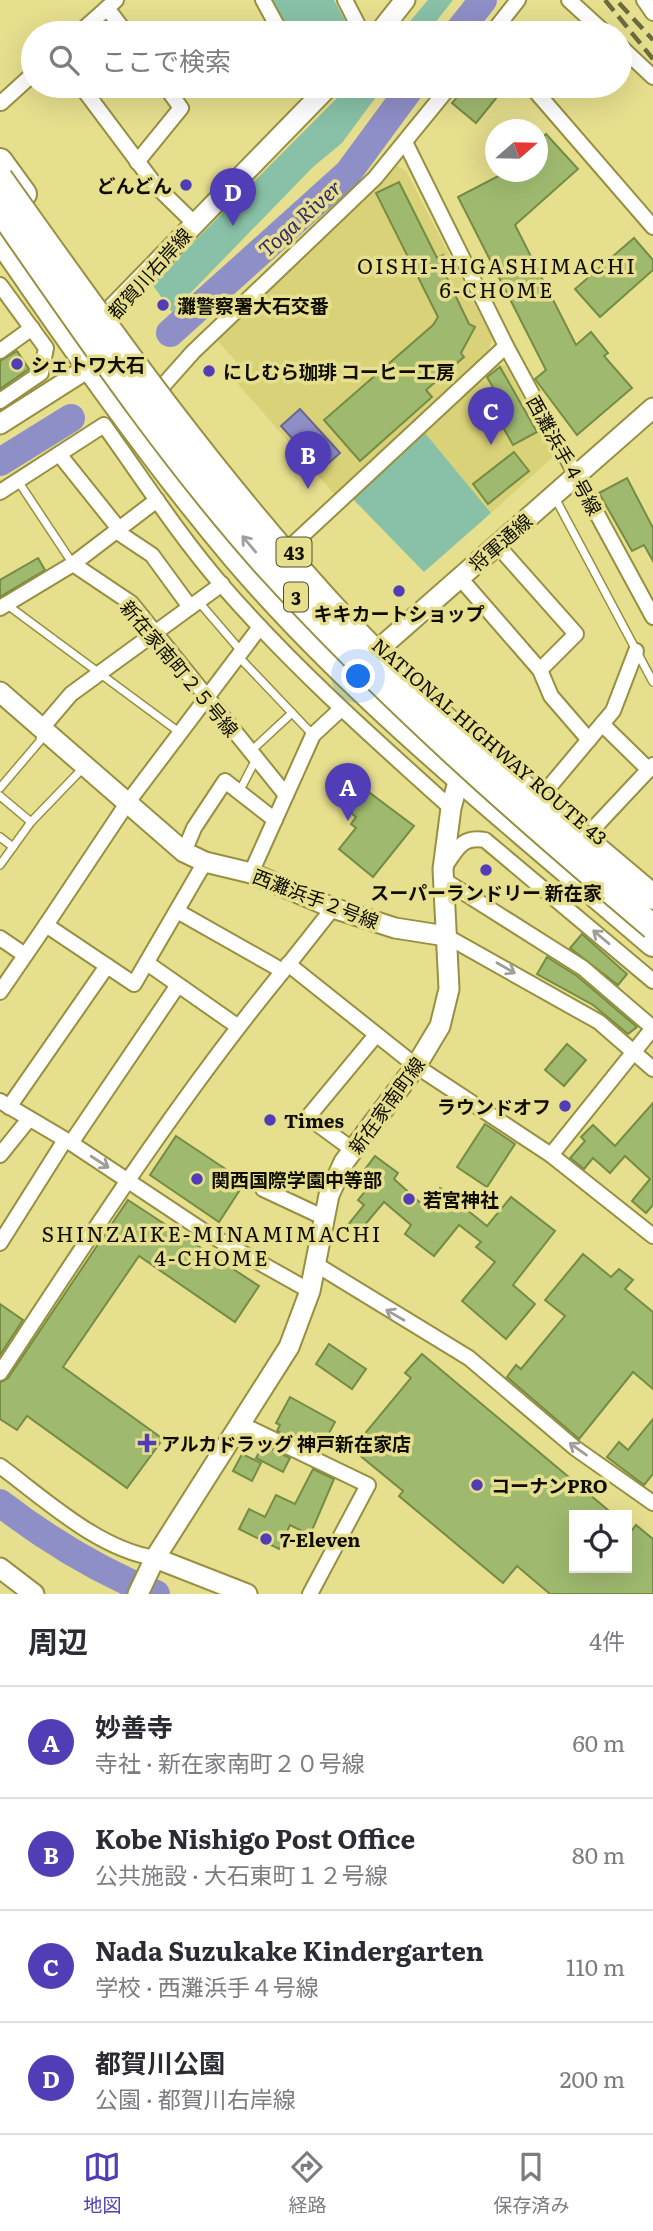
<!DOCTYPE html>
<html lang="ja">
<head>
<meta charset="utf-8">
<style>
	:root { --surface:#fff; --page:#f7f7f7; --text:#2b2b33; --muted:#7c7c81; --line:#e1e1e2; --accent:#513db5 }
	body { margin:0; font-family:Literata,"Noto Sans JP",serif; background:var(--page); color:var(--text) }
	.controls { position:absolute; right:21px; bottom:21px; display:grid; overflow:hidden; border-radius:0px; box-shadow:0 7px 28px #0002 }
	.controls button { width:63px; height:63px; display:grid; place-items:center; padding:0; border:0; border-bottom:2px solid var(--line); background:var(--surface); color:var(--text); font:35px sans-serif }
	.compass { position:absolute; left:485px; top:119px; width:63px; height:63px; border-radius:50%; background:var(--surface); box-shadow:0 7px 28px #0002; rotate:70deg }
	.you { position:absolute; left:359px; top:677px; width:24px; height:24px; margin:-18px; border:5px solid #fff; border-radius:50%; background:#1a73e8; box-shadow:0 0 0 10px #1a73e833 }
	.badge { display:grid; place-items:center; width:46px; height:46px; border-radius:50%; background:var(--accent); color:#fff; font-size:23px; font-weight:700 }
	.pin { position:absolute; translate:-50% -58px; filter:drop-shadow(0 2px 4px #0008) }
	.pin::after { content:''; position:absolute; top:37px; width:24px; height:21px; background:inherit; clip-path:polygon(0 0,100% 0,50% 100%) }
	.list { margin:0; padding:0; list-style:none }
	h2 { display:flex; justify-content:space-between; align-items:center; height:91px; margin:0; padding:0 28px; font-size:30px }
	h2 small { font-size:23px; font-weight:400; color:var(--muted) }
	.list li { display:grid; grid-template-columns:46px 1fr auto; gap:21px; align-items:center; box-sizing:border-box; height:112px; padding:0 28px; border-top:2px solid var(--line) }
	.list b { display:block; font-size:26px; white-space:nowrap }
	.list p { margin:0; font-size:23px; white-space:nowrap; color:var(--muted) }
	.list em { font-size:23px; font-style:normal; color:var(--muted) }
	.icon { flex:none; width:38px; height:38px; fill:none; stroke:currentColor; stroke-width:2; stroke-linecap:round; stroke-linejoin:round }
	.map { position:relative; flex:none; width:653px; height:1594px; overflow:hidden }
	.search { position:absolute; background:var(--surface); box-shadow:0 7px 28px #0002; left:21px; right:21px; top:21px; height:77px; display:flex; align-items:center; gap:18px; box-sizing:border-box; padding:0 24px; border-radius:38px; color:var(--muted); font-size:26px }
	.sheet { height:539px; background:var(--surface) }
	nav { display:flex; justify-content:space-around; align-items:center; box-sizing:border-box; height:98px; border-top:2px solid var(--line); background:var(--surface); font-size:19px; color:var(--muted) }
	nav a { display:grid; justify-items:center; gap:4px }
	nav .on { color:var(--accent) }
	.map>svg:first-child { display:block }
	.built { fill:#dad278 }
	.green { fill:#88c1a7 }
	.water { fill:#8f8fc8; stroke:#69688c; stroke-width:2 }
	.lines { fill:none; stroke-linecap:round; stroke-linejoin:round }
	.river { stroke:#8f8fc8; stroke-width:28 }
	.building { fill:#9fb96f; stroke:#748c43; stroke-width:2 }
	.lane-casing { stroke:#979040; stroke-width:10 }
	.street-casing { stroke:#979040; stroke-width:18 }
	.secondary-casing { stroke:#979040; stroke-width:23 }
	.highway-casing { stroke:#979040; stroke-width:28 }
	.lane { stroke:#fff; stroke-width:7 }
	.street { stroke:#fff; stroke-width:14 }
	.secondary { stroke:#fff; stroke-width:19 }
	.highway { stroke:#fff; stroke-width:24 }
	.rail { stroke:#6e6a3f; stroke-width:4.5; stroke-dasharray:14 7; stroke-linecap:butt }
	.highway-bridge-casing { stroke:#979040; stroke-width:28; stroke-linecap:butt }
	.highway-bridge { stroke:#fff; stroke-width:24 }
	.oneway { stroke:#9f9e99 }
	.poi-dot { fill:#513db5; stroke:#e6df8e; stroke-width:2.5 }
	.labels { text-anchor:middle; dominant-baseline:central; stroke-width:7; stroke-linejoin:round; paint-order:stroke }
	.shield { fill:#e6df8e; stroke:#504c2b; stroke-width:2 }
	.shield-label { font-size:18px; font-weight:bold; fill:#0f0d00 }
	.poi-label { font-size:19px; font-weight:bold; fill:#0f0d00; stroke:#e6df8e; text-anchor:start }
	.street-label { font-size:19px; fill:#0f0d00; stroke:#e6df8e }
	.water-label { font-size:21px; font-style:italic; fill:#32296e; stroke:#e6df8e }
	.neighbourhood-label { font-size:21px; letter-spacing:2px; fill:#0f0d00; stroke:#e6df8e }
</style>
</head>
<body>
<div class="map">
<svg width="653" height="1594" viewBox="0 0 653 1594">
	<rect width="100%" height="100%" fill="#e6df8e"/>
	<g class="built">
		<polygon points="397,166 406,171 492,338 488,353 335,495 231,376 241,367 215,338 374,185 378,188"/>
		<polygon points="496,364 506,366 554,456 491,513 425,433"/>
	</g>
	<g class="green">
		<polygon points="270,0 334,0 347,24 339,33 288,33"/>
		<polygon points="428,0 453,0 427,33 400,33"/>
		<polygon points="349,86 384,86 342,143 313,167 172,312 152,284"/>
		<polygon points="425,433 491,513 424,572 352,498"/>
	</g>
	<polygon class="water" points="300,409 340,453 321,470 281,426"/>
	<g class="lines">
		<g class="river">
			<polyline points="457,33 483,0"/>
			<polyline points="170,333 348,173 412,86"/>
			<polyline points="0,462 71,418"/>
			<path d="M0,1503C48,1540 99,1571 156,1594"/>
		</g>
	</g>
	<g class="building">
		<polygon points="466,86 506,86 476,123 452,103"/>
		<polygon points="546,134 578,169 515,225 576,345 591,332 608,353 604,356 632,388 577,435 535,379 546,370 458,197 506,172 537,172 537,142"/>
		<polygon points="399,182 437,258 443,255 453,273 446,276 469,324 475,327 461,353 464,357 426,390 432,397 360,461 324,420 433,325 438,317 376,193"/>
		<polygon points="634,238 653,260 653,270 600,317 575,289"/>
		<polygon points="17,351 29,369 0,389 0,361"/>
		<polygon points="500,367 537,432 513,445 486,397 495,391 487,377"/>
		<polygon points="514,452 529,471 488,504 473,484"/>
		<polygon points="627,478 653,528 653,561 644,545 632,551 599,493"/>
		<polygon points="38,558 45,570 0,597 0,580"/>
		<polygon points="346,775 414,826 373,877 339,849 356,828 351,824 356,817 329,796"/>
		<polygon points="582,934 627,974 618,985 570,948"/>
		<polygon points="547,957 577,976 637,1027 628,1034 593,1005 537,974"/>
		<polygon points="567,1044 586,1060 564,1086 545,1070"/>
		<polygon points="653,1103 653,1205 646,1213 632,1201 650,1179 625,1156 610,1173 593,1158 584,1169 570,1158 585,1141 581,1137 593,1125 615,1146"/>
		<polygon points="485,1124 515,1144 487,1187 457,1167"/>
		<polygon points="176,1136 245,1182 219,1222 150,1175"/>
		<polygon points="375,1156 398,1173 394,1179 425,1207 440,1188 487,1226 511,1197 555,1231 513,1285 535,1304 506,1339 462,1301 495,1262 476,1247 481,1242 459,1225 434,1256 405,1234 411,1225 384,1202 357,1234 347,1226 364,1205 358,1200 371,1184 360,1176"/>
		<polygon points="128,1200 259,1286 235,1322 139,1256 63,1367 163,1439 127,1488 27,1416 17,1430 0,1419 0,1383 8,1378"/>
		<polygon points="583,1254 611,1277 619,1269 633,1280 625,1289 653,1312 653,1389 633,1372 579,1439 507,1377 516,1365 521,1369 565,1316 545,1300"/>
		<polygon points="0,1304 23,1320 0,1355"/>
		<polygon points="329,1344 366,1369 352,1389 316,1364"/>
		<polygon points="422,1354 614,1515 574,1515 574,1568 627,1568 627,1536 636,1525 653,1539 653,1594 550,1594 517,1566 503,1583 399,1496 403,1491 352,1449 411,1378 405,1373"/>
		<polygon points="290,1397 335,1422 321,1448 300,1437 298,1441 277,1431 280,1425 276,1423"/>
		<polygon points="653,1419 653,1474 644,1485 607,1457 619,1442 628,1450"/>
		<polygon points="263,1445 290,1458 283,1472 256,1458"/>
		<polygon points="242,1454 261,1463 252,1481 233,1471"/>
		<polygon points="313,1469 334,1479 310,1535 290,1525 279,1549 239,1529 249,1509 265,1517 276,1495 295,1504"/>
	</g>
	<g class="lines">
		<defs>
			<g id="lane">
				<polyline points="18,481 73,564"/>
				<polyline points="554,496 653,682"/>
				<polyline points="198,601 241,651"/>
				<polyline points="6,604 179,732"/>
				<polyline points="238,656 313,735"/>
				<polyline points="250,752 292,713"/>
				<polyline points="0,788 40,741 41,733"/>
				<polyline points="239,792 256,759"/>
				<polyline points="0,796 31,822"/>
				<polyline points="0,837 13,847"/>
				<polyline points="0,865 31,822 84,767"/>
			</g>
			<g id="street">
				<polyline points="263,0 281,33"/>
				<polyline points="345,0 362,33"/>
				<polyline points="569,0 605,33"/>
				<polyline points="644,0 653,13"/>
				<polyline points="107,8 126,33"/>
				<polyline points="79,33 116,0"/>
				<polyline points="492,33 518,0"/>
				<polyline points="620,46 653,77"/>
				<polyline points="81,86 156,186 194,223"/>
				<polyline points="531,86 653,227"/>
				<polyline points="1,103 33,74"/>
				<polyline points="405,142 506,346 653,617"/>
				<polyline points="137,162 181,108 165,86"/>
				<polyline points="0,285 46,348 41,373 0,401"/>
				<polyline points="0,351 32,328"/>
				<polyline points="161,388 193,352 375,178 450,86"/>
				<polyline points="59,454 119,529"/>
				<path d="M0,492L104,425C142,478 178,534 221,584C291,665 372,737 451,808"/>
				<polyline points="116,531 152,555 190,607"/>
				<polyline points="497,545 576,634 540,670"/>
				<polyline points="290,547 506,346"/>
				<polyline points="73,564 131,603 286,795"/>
				<polyline points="460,578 540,670 551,696 589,740"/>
				<polyline points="0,608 73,564 157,500"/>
				<polyline points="602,724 613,711 636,651"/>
				<polyline points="42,728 71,694 222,584"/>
				<polyline points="545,792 602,724 649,770"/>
				<polyline points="592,830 653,765"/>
				<polyline points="184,852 194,828 225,781 275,820"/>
				<polyline points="205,862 134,984 46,925 128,802 260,627"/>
				<path d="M446,865C457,848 463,836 485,840L653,981"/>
				<polyline points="251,873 313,735 341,709"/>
				<polyline points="444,880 583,968 653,1028"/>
				<polyline points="446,936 599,1022 653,1069"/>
				<polyline points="0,938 25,955"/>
				<polyline points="147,963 237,1026"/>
				<polyline points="288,964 416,1066 551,1155 653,1236"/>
				<polyline points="284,970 333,908"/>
				<polyline points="0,992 46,925"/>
				<polyline points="0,1101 71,1143 205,1232 310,1291"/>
				<polyline points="9,1107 107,966"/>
				<polyline points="71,1143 178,985"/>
				<polyline points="353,1150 308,1117 376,1035"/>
				<polyline points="0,1155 29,1119"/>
				<polyline points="551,1155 653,1028"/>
				<polyline points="263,1189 325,1218"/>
				<polyline points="0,1243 65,1140"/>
				<polyline points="317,1265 469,1358 575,1448 653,1503"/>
				<path d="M0,1373C90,1236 179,1098 283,971L177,911"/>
				<polyline points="241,1424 368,1485 310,1594"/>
				<path d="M0,1466C46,1500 98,1549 155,1558"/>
			</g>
			<g id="secondary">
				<polyline points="379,33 405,0"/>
				<polyline points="0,424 88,368 108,313 329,86"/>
				<polyline points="369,661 380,648 653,408"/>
				<polyline points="0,692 184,852 205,862 251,873 333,908 395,928 446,936"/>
				<polyline points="155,1558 247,1594"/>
				<polyline points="0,1568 34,1594"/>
				<polyline points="138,1594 155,1558 289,1347 310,1291 329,1195 344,1162 416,1066 440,1026 449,989 443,869 451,808 459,778"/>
			</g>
			<g id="highway">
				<polyline points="0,161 24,194"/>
				<path d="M0,239C74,347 150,456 235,557C359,702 509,820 653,944"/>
			</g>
		</defs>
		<use href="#lane" class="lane-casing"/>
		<use href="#street" class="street-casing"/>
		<use href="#secondary" class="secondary-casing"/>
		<use href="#highway" class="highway-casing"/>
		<use href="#lane" class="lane"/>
		<use href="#street" class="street"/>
		<use href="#secondary" class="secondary"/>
		<use href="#highway" class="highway"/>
		<g class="rail">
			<polyline points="605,0 653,59"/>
			<polyline points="619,3 653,40"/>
		</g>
		<defs>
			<g id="highway-bridge">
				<path d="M0,178C110,333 219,486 349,625C442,724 550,809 653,897"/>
				<path d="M0,210C85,332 168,455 267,566C386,697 518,813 653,927"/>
			</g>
		</defs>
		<use href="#highway-bridge" class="highway-bridge-casing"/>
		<use href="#highway-bridge" class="highway-bridge"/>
	</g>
	<defs><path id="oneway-shaft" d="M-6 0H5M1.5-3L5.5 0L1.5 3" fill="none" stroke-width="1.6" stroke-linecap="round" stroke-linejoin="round" transform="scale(1.75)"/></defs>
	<g class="oneway">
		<use href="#oneway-shaft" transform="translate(249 544) rotate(-130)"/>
		<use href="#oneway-shaft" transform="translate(601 937) rotate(-140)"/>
		<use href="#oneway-shaft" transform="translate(506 968) rotate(30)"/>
		<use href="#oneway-shaft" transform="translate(100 1162) rotate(33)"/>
		<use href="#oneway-shaft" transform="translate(395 1315) rotate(-150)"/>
		<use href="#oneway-shaft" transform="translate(578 1449) rotate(-145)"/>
	</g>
	<g class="poi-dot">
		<circle cx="186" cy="185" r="7"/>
		<circle cx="163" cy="305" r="7"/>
		<circle cx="17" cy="364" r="7"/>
		<circle cx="209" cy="371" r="7"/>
		<circle cx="399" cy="591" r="7"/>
		<circle cx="486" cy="870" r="7"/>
		<circle cx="565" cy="1106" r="7"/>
		<circle cx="270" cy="1120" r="7"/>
		<circle cx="197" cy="1179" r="7"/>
		<circle cx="409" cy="1199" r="7"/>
		<path d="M143.5 1432.5h7v7h7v7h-7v7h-7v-7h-7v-7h7z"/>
		<circle cx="477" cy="1485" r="7"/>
		<circle cx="266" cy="1539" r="7"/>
	</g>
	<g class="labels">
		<g class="shield">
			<rect x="276.5" y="537.5" width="35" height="29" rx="5"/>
			<rect x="284" y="582.5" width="24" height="29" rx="5"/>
		</g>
		<g class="shield-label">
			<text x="294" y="552">43</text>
			<text x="296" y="597">3</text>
		</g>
		<g class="poi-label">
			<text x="172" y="185" text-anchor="end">どんどん</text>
			<text x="177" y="305">灘警察署大石交番</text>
			<text x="31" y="364">シェトワ大石</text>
			<text x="223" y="371">にしむら珈琲 コーヒー工房</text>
			<text x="399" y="613" text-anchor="middle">キキカートショップ</text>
			<text x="486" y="892" text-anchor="middle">スーパーランドリー 新在家</text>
			<text x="551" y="1106" text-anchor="end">ラウンドオフ</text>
			<text x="284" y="1120">Times</text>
			<text x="211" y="1179">関西国際学園中等部</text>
			<text x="423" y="1199">若宮神社</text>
			<text x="161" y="1443">アルカドラッグ 神戸新在家店</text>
			<text x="491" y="1485">コーナンPRO</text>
			<text x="280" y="1539">7-Eleven</text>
		</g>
		<g class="street-label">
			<text transform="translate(149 273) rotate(-48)">都賀川右岸線</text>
			<text transform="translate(565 455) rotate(61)">西灘浜手４号線</text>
			<text transform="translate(500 542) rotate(-41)">将軍通線</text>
			<text transform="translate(180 668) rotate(50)">新在家南町２５号線</text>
			<text transform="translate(490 741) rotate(41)">NATIONAL HIGHWAY ROUTE 43</text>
			<text transform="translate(316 898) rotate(21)">西灘浜手２号線</text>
			<text transform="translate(386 1105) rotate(-54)">新在家南町線</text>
		</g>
		<g class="water-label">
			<text transform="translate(299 217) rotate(-42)">Toga River</text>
		</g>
		<g class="neighbourhood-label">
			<text x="497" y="264">OISHI-HIGASHIMACHI<tspan x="497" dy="24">6-CHOME</tspan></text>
			<text x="212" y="1232">SHINZAIKE-MINAMIMACHI<tspan x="212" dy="24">4-CHOME</tspan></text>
		</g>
	</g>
</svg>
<div class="controls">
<button><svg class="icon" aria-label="locate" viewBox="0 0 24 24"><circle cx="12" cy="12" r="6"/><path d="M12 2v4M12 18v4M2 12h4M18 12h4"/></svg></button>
</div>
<svg class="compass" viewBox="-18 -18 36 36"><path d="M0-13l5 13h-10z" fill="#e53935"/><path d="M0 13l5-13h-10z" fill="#7c7c81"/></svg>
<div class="you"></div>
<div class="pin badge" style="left:348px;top:821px">A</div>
<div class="pin badge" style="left:308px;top:489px">B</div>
<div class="pin badge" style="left:491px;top:445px">C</div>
<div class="pin badge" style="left:233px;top:226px">D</div>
<div class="search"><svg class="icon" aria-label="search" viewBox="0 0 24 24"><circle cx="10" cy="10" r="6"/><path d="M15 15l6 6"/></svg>ここで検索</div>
</div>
<section class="sheet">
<h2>周辺<small>4件</small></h2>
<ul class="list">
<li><span class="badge">A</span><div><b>妙善寺</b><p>寺社 · 新在家南町２０号線</p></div><em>60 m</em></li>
<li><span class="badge">B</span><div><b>Kobe Nishigo Post Office</b><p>公共施設 · 大石東町１２号線</p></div><em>80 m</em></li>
<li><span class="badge">C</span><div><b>Nada Suzukake Kindergarten</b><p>学校 · 西灘浜手４号線</p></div><em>110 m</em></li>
<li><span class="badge">D</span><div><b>都賀川公園</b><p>公園 · 都賀川右岸線</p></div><em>200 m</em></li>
</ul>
</section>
<nav>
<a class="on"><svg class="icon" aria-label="map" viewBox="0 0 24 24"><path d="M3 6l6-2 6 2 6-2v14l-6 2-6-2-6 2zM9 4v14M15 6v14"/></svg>地図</a>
<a><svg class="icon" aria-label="directions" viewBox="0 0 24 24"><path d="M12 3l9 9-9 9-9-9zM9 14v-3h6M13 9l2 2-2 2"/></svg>経路</a>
<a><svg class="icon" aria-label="saved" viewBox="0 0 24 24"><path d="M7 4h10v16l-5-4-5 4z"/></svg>保存済み</a>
</nav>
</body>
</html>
